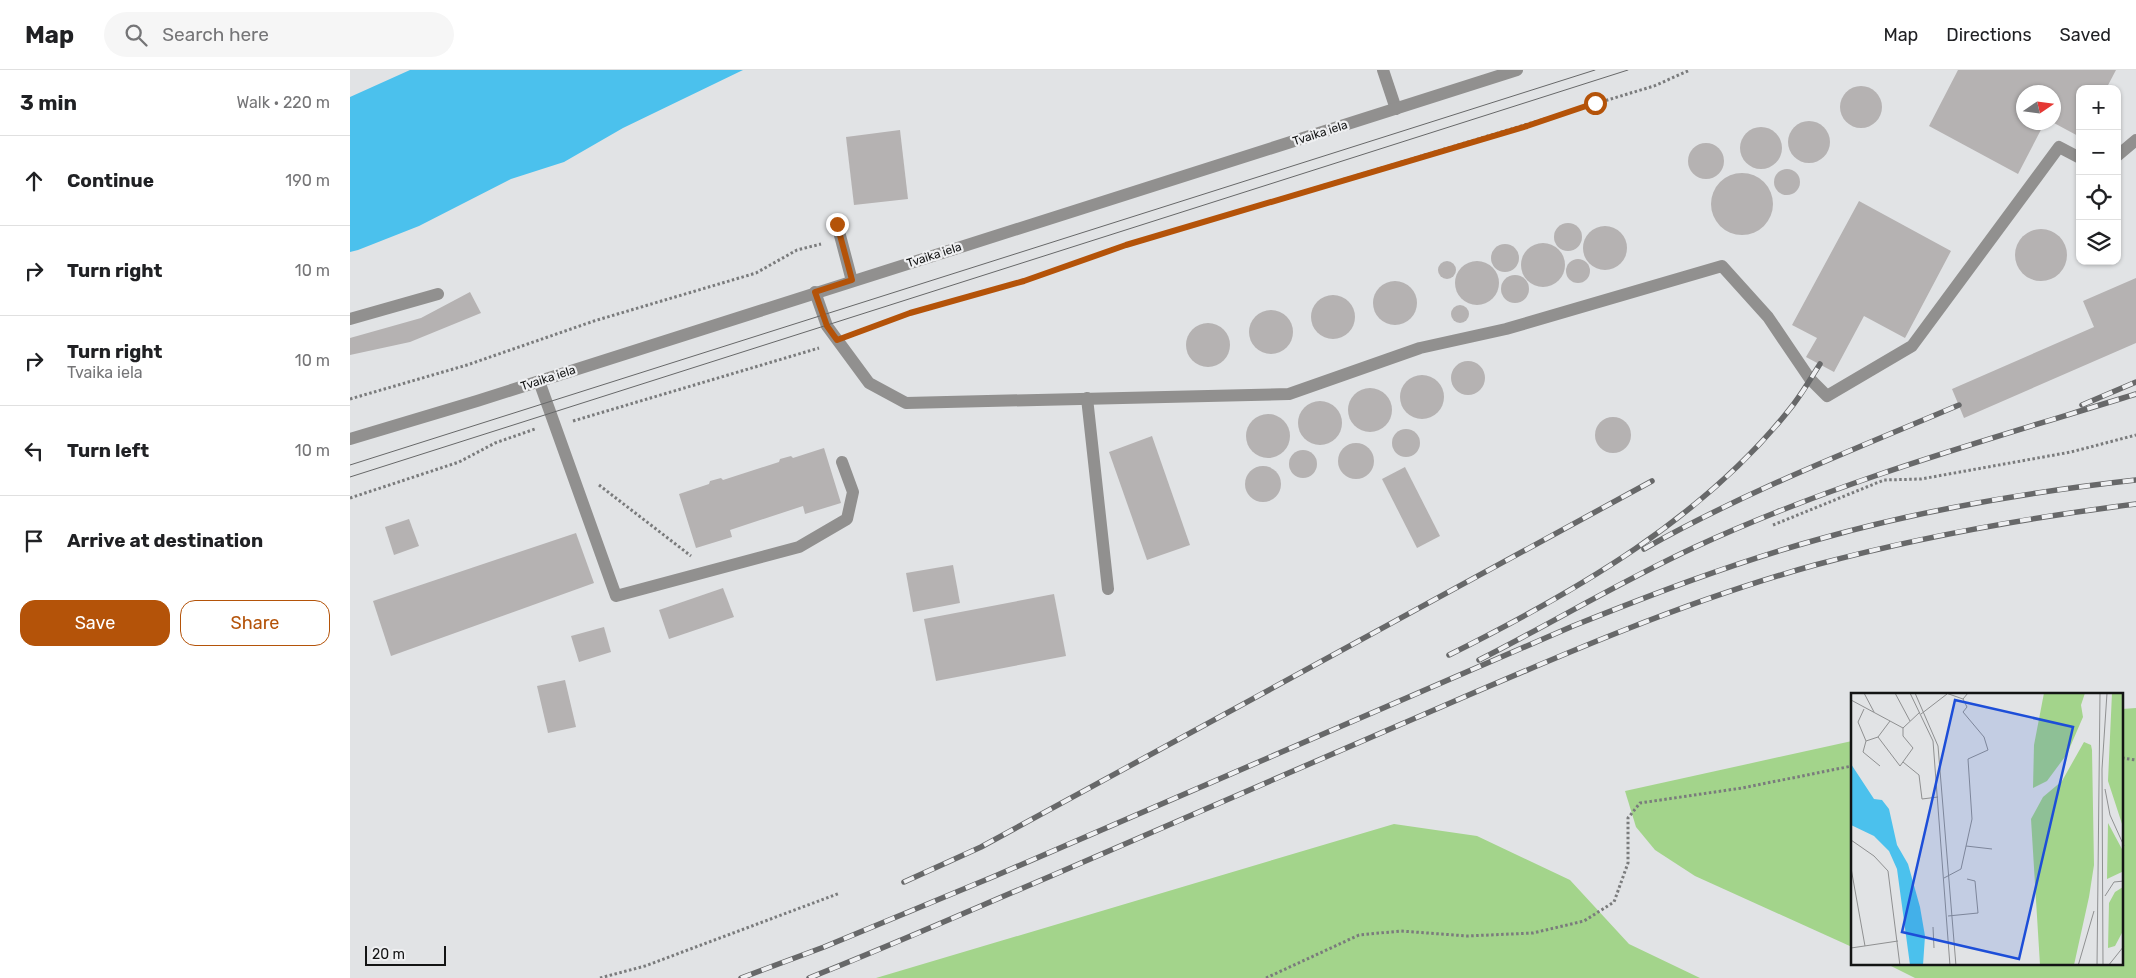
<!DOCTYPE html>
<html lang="en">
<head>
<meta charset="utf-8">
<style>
	:root { --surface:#fff; --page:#f6f6f6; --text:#202124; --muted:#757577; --line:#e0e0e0; --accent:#b45309 }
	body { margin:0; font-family:Rubik,sans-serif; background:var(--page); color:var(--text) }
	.controls { position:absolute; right:15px; top:15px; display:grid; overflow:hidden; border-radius:10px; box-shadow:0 1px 4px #0004 }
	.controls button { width:45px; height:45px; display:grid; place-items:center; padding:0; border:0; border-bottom:1px solid var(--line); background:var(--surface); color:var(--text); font:25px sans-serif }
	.compass { position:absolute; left:1666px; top:15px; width:45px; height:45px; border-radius:50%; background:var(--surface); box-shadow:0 1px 4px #0004; rotate:77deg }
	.scale { position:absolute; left:15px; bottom:12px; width:81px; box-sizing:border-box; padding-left:5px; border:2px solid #131414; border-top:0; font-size:14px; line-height:18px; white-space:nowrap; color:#131414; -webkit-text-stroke:4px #eff0f2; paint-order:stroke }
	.stop { position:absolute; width:15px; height:15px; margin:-11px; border:4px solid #b45309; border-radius:50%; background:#fff }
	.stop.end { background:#b45309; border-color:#fff; box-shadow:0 1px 5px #0008 }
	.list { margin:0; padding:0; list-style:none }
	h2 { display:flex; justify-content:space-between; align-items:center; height:65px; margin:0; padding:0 20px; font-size:21px }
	h2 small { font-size:16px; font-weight:400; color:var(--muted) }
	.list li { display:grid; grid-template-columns:32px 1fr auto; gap:15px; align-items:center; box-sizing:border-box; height:90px; padding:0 20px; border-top:1px solid var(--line) }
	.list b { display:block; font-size:19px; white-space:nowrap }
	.list p { margin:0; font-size:16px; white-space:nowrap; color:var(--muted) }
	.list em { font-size:16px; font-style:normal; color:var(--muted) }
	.actions { display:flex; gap:10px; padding:15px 20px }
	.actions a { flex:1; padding:11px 0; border:1px solid var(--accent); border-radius:15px; text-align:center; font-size:18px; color:var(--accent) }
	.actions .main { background:var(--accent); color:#fff }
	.icon { flex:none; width:28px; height:28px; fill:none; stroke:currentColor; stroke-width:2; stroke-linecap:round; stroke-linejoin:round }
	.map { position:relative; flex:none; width:1786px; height:908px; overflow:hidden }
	header { display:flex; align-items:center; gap:30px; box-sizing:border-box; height:70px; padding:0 25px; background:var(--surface); border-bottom:1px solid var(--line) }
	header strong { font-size:24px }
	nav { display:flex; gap:28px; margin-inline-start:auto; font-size:18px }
	.search { width:350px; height:45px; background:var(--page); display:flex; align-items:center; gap:12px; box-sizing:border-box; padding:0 18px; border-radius:28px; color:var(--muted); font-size:19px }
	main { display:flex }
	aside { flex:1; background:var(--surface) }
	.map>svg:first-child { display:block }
	.green { fill:#a3d48b }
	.water { fill:#4bc1ed }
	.building { fill:#b5b2b2 }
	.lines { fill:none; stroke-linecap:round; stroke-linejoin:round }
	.path { stroke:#7a7b7c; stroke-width:3; stroke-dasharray:2.5 2.5; stroke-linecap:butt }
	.minor { stroke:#91908f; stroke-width:12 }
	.tram { stroke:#676869; stroke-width:1 }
	.rail-casing { stroke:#676869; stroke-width:5.5 }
	.rail { stroke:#eff0f2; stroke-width:4; stroke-dasharray:11; stroke-linecap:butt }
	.route { stroke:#b45309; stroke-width:6 }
	.labels { text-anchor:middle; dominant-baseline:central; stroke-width:4.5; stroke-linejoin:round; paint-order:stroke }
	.street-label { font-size:12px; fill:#131414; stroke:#eff0f2 }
	.inset-road { fill:none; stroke:#8f9091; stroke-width:1 }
	.view { fill:#1d4ed8; fill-opacity:0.15; stroke:#1d4ed8; stroke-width:2.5 }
	.inset-edge { fill:none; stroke:#131414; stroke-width:2.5 }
</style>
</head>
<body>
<header>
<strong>Map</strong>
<div class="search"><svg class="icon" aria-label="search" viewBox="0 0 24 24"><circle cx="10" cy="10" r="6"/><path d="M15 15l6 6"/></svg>Search here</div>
<nav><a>Map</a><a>Directions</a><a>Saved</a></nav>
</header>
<main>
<aside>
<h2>3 min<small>Walk · 220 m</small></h2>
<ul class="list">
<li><svg class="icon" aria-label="ahead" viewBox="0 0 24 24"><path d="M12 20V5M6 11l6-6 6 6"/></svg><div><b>Continue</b></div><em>190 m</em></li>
<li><svg class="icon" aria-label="right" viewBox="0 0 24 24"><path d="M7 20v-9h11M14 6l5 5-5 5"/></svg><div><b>Turn right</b></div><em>10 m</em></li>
<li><svg class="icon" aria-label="right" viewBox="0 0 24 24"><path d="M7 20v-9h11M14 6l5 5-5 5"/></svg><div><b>Turn right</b><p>Tvaika iela</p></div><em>10 m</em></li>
<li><svg class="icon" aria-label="left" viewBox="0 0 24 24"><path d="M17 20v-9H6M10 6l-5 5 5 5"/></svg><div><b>Turn left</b></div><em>10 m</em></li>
<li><svg class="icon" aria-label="arrive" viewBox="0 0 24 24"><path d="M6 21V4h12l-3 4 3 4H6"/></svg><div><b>Arrive at destination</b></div></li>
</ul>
<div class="actions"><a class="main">Save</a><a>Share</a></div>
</aside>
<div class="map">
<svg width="1786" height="908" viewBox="0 0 1786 908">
	<rect width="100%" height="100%" fill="#e1e3e5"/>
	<g class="green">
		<polygon points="1786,638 1786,908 1565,908 1537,894 1772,894 1772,639"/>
		<polygon points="1502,671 1502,877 1345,806 1305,780 1286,757 1275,721"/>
		<polygon points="1044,754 1127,766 1220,810 1279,874 1350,908 526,908"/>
	</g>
	<polygon class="water" points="60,0 393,0 273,58 214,92 161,109 69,156 8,180 0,182 0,27"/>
	<g class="building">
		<polygon points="1608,0 1766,0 1756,19 1730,19 1730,67 1704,53 1704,22 1674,22 1674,52 1695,52 1668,104 1579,56"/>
		<circle cx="1511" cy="37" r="21"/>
		<circle cx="1459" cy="72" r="21"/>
		<circle cx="1411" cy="78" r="21"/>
		<polygon points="550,60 558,129 504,135 496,67"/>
		<circle cx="1356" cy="91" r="18"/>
		<circle cx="1437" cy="112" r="13"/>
		<circle cx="1392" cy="134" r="31"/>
		<polygon points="1509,131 1601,181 1555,268 1514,246 1484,302 1456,287 1467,268 1442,255"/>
		<circle cx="1218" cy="167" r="14"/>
		<circle cx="1255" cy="178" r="22"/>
		<circle cx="1691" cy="185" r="26"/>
		<circle cx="1193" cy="195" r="22"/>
		<circle cx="1155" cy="188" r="14"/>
		<circle cx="1228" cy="201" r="12"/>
		<circle cx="1127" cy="213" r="22"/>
		<circle cx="1097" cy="200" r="9"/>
		<circle cx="1165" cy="219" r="14"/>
		<polygon points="1786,208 1786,273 1614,348 1602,319 1744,257 1733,231"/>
		<circle cx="1045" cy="233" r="22"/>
		<polygon points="120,222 131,243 60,272 0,285 0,268 71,248"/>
		<circle cx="983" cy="247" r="22"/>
		<circle cx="1110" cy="244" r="9"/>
		<circle cx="921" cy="262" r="22"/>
		<circle cx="858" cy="275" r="22"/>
		<circle cx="1118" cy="308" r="17"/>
		<circle cx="1072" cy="327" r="22"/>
		<circle cx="1020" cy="340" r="22"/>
		<circle cx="970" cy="353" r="22"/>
		<circle cx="918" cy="366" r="22"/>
		<circle cx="1263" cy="365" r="18"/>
		<circle cx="1056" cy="373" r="14"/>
		<polygon points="802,366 840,475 797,490 759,382"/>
		<circle cx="1006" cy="391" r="18"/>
		<polygon points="474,378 491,433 455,444 453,436 380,460 382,467 346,478 329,424 359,414 360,411 371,408 373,410 429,392 430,389 441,386 443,388"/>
		<circle cx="953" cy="394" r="14"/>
		<circle cx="913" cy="414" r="18"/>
		<polygon points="1055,397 1090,466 1067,478 1032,409"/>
		<polygon points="59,449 69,476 44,485 35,457"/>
		<polygon points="226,463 244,513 41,586 23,531"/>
		<polygon points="603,495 610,533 563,542 556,503"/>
		<polygon points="373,518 384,547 319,569 309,540"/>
		<polygon points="704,524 716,586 586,611 574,549"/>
		<polygon points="254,557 261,582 229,592 221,566"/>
		<polygon points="215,610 226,657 198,663 187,616"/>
	</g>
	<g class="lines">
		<g class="path">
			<polyline points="506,262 560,243 674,211 776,175 1304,16 1340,0"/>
			<polyline points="0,329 117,295 244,251 406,203 447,180 471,174"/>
			<polyline points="223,351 469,278"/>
			<polyline points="249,415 341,486"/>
			<polyline points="0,428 109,392 145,373 185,359"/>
			<polyline points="1423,455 1534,410 1571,409 1721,382 1786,365"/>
			<polyline points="1772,688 1786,690"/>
			<polyline points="250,908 295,896 490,823"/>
			<polyline points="916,908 1009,865 1051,861 1117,866 1183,863 1234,851 1264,832 1278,793 1278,748 1290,733 1392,718 1502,696"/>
		</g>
		<g class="minor">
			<polyline points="1033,0 1046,39"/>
			<polyline points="1767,86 1786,70"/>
			<polyline points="487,154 502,211"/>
			<polyline points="465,222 477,256 519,313 556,333 939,324 1070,278 1156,259 1372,196 1418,247 1460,309 1477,326 1562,276 1709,77 1730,88"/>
			<polyline points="0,249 88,224"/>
			<polyline points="189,311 266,526 449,477 497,449 503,422 492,392"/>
			<polyline points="737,328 758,519"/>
			<polyline points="0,369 127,331 1167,0"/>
		</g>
		<g class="tram">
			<polyline points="0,395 1245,0"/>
			<polyline points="0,407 1278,0"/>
		</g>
		<defs>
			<g id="rail">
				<polyline points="1732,335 1786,312"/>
				<path d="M1294,479C1394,422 1503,380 1609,335"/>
				<path d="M1099,585C1225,522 1355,448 1443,335C1453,322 1461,308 1470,294"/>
				<path d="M1129,590C1200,554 1270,512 1343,478C1485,412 1637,370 1786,324"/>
				<polyline points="554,812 631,777 1302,411"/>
				<path d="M391,908L474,877L645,806L1223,556C1303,524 1383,493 1466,470C1571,440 1678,422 1786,410"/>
				<path d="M459,908C540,876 621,840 701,806C817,756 932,706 1047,656C1184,597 1321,535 1465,495C1573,466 1675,448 1786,434"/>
			</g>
		</defs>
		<use href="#rail" class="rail-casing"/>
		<use href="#rail" class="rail"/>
	</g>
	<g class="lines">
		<polyline class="route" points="487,154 502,210 465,222 477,256 487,270 560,243 674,211 776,175 1177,56 1245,33"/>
	</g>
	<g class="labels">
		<g class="street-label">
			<text transform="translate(970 63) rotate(-18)">Tvaika iela</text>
			<text transform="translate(584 185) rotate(-18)">Tvaika iela</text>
			<text transform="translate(198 308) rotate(-18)">Tvaika iela</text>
		</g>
	</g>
	<g transform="translate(1501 623)">
		<rect width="272" height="272" fill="#e1e3e5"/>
		<path d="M193,0H234L230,12L232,24L216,61L196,88L182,95L183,52ZM261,0H272V134L257,88ZM233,49L240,52L241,57L243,172L238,204L223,272H189L180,126L192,104L211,88ZM257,130L272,158L273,178L256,186ZM272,194V238L264,253L257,255L258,210L264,199Z" fill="#a3d48b"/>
		<path d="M0,71L23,106L31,107L38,116L46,152L57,171L69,214L74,243L72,272H59L46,176L38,158L23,143L0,132Z" fill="#4bc1ed"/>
		<path class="inset-road" d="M13,0L23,19M44,0L59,28M59,0L82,48L99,273M64,0L87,53L105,273M95,0L112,6L117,0M0,7L52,35L69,19M13,16L7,29L15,48L27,44L39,28M70,21L96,1M27,44L49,73L62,55L52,43V35M15,48L12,59L29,73M52,69L68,82L71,106L87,104M254,96L259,122L273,153M0,147L23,163L37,178L49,273M115,153L141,156M0,175L14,253M93,185L110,176L121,126L117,66L137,57L133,44L112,19L116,14L112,6M254,203L263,189L273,188M97,223L127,220L124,188L116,186M82,234L83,255M0,255L47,248M227,273L243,218M246,273L249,0M252,273L251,76L256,0M257,273L273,253"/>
		<path class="view" d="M104,7L222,34L168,266L51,239Z"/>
		<rect width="272" height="272" class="inset-edge"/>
	</g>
</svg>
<div class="controls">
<button>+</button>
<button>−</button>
<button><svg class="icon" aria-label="locate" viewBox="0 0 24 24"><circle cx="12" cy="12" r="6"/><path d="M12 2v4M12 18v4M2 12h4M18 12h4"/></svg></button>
<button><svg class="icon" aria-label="layers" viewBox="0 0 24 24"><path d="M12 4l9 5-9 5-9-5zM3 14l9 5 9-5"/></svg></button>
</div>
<svg class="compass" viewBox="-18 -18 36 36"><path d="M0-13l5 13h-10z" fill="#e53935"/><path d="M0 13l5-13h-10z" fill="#757577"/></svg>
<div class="scale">20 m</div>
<div class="stop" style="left:1245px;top:33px"></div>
<div class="stop end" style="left:487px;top:154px"></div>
</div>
</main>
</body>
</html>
